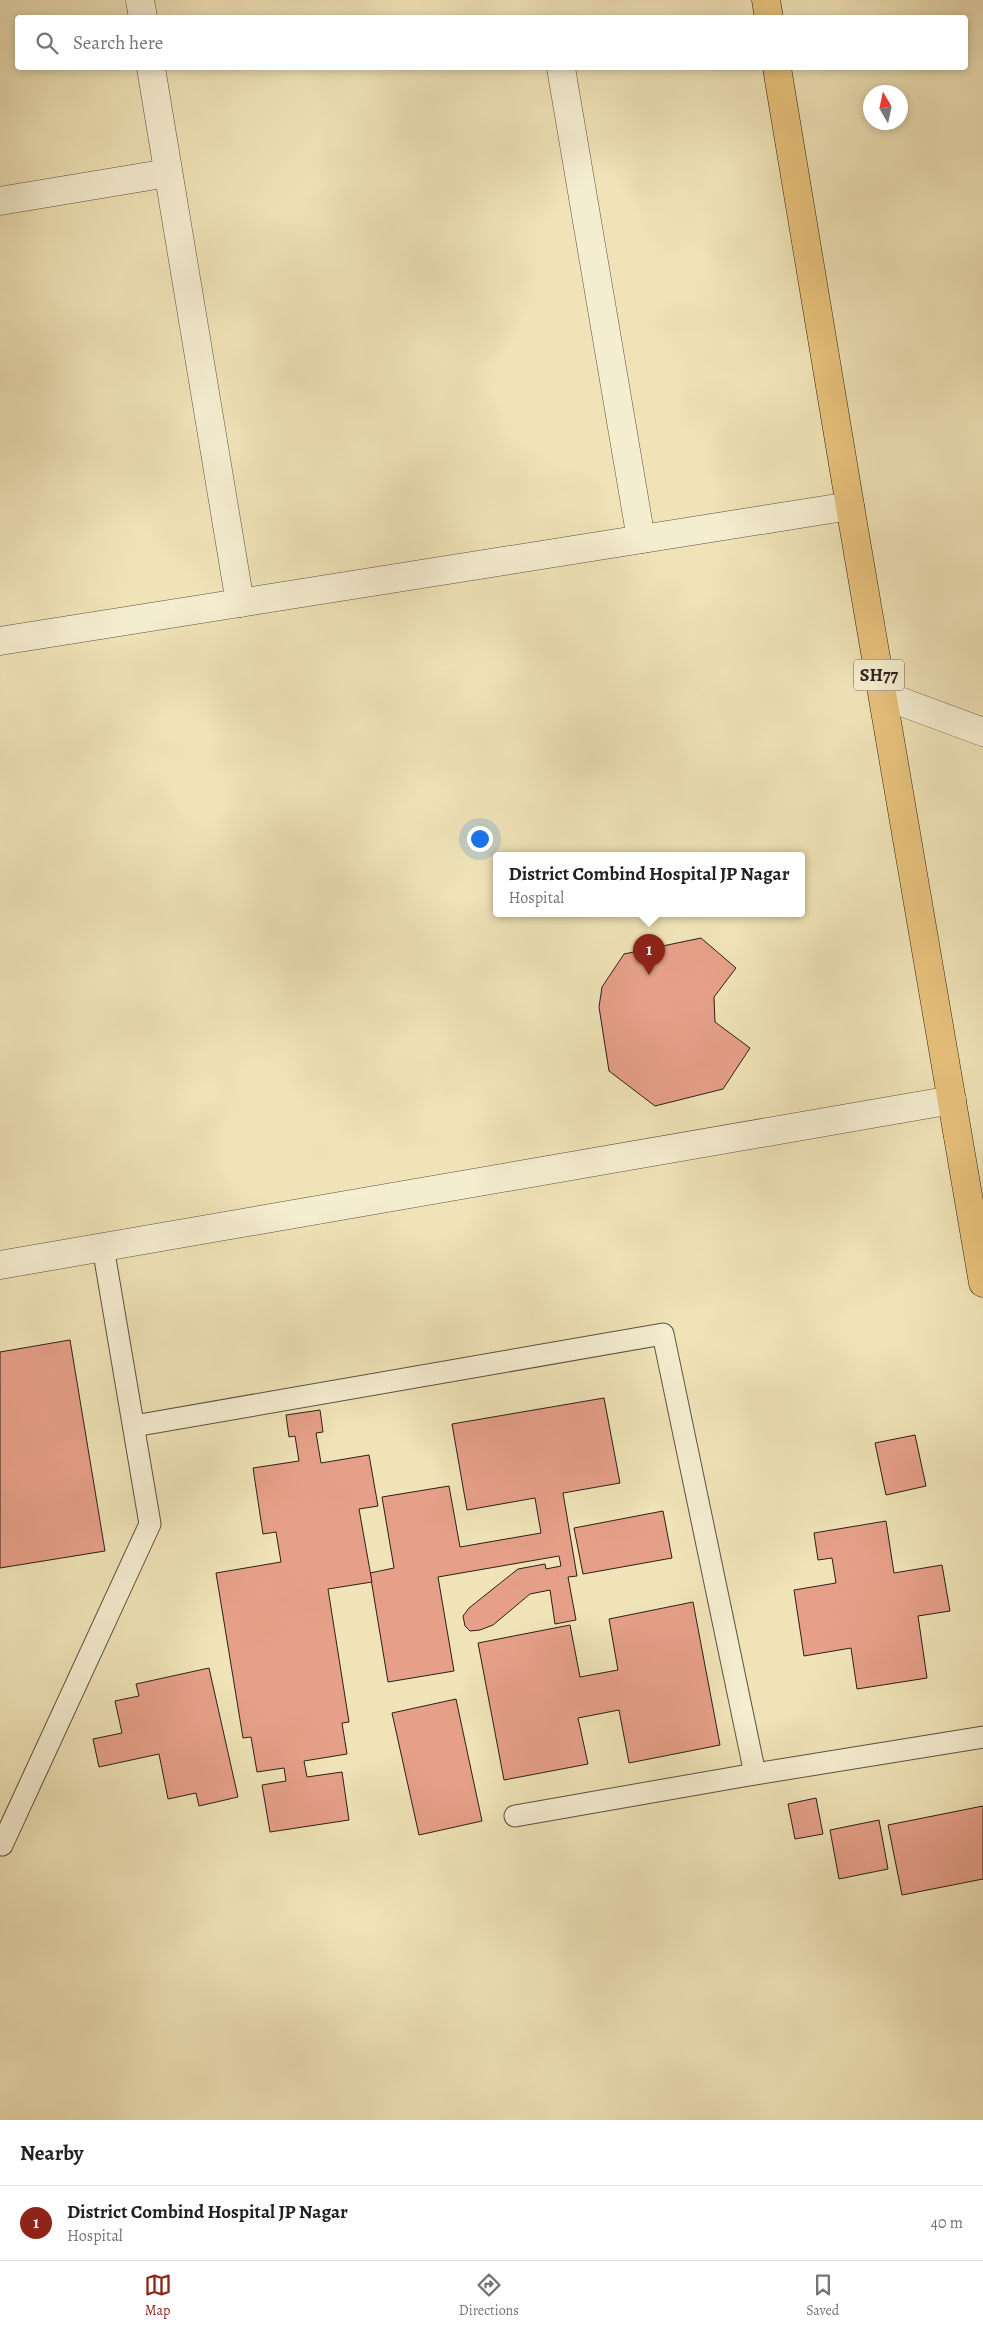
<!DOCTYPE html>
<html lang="en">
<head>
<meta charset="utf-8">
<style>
	:root { --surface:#fff; --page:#f6f6f6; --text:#202124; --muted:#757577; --line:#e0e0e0; --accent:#8f2418 }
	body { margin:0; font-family:Alegreya,serif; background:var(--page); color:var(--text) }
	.compass { position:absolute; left:863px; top:85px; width:45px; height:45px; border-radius:50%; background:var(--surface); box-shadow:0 2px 8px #0003; rotate:351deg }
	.you { position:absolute; left:479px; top:838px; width:18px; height:18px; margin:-12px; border:4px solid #fff; border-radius:50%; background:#1a73e8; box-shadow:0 0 0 8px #1a73e833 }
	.badge { display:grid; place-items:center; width:32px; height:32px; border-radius:50%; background:var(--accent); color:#fff; font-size:16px; font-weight:700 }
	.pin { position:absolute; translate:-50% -41px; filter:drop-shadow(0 1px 2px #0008) }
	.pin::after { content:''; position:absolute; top:26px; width:18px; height:15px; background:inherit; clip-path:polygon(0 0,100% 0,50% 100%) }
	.popup { position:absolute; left:493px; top:852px; width:312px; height:65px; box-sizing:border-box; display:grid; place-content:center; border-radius:5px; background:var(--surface); filter:drop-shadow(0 1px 4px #0005); font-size:16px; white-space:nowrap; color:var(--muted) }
	.popup b { font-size:19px; color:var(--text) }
	.popup::after { content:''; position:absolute; left:50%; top:100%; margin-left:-10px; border:10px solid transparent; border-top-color:var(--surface) }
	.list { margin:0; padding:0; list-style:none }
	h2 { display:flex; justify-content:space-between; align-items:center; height:65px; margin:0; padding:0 20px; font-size:21px }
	h2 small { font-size:16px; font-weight:400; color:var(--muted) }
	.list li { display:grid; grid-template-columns:32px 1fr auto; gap:15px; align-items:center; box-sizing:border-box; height:75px; padding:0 20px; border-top:1px solid var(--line) }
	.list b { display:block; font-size:19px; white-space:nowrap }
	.list p { margin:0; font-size:16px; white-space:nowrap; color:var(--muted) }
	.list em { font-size:16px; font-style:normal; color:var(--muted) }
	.icon { flex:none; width:28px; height:28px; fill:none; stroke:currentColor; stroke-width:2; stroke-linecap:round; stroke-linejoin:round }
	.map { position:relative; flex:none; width:983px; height:2120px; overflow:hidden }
	.search { position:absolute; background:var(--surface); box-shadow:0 2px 8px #0003; left:15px; right:15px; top:15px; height:55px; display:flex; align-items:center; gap:12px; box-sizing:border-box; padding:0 18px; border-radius:5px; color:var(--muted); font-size:19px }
	.sheet { height:140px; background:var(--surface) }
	nav { display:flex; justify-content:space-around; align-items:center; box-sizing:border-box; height:70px; border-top:1px solid var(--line); background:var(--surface); font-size:14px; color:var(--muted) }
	nav a { display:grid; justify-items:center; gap:2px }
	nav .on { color:var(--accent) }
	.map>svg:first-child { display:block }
	.building { fill:#e6a089; stroke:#2b1f1a }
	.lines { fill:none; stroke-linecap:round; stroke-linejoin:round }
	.service-casing { stroke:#5c5041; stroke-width:23 }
	.minor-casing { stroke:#5c5041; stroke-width:29 }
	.primary-casing { stroke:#2b1f1a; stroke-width:29 }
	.service { stroke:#f5edd0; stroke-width:21 }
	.minor { stroke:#f5edd0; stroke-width:28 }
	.primary { stroke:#e8c27c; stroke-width:28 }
	.labels { text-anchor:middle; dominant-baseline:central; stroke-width:4; stroke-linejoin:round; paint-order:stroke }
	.shield { fill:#f5edd0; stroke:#685d51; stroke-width:1 }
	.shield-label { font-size:18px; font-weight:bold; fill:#2b1f1a }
</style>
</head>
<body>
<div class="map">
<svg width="983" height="2120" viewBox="0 0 983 2120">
	<rect width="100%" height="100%" fill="#efe3b7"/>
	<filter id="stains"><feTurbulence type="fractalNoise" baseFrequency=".004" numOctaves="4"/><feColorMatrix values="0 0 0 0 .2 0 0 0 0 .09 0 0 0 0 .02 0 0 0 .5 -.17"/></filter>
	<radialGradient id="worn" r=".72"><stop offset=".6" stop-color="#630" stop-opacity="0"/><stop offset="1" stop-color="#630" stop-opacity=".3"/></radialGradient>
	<g class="building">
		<polygon points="701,938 736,968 714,997 715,1022 750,1048 723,1089 655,1106 609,1071 599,1007 602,987 624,954"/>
		<polygon points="70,1340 105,1551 0,1568 0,1352"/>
		<polygon points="604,1398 620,1483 563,1493 577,1576 568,1577 576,1620 555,1624 550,1590 530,1594 493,1625 480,1630 470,1631 465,1626 463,1616 469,1608 518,1569 545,1564 546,1569 561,1566 559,1556 438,1577 454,1671 388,1682 370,1573 394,1568 382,1497 449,1486 460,1547 541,1533 535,1498 467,1510 452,1424"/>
		<polygon points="320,1410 323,1432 316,1433 321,1463 369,1455 378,1506 359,1509 372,1582 328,1589 349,1722 342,1723 347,1754 304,1761 307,1777 342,1772 349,1820 270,1832 262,1785 286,1781 284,1768 257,1772 251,1737 243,1738 216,1573 281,1562 276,1532 263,1534 253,1468 299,1461 295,1436 289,1437 286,1415"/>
		<polygon points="915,1435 926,1486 886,1495 875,1443"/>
		<polygon points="663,1511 672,1558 583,1574 574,1528"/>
		<polygon points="886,1521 894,1573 942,1565 950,1611 918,1616 927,1678 857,1689 851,1648 804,1656 794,1590 836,1583 832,1558 818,1560 814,1533"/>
		<polygon points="693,1602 720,1745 629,1763 619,1710 578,1718 588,1764 504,1780 478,1643 570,1625 580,1677 618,1670 609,1619"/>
		<polygon points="209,1668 238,1797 199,1806 196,1793 168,1799 159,1754 99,1767 93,1739 122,1733 115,1701 139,1696 136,1684"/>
		<polygon points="456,1699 482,1821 419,1835 392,1713"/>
		<polygon points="816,1798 823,1834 795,1839 788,1804"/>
		<polygon points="983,1806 983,1879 902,1895 888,1825"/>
		<polygon points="879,1820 888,1869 839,1879 830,1830"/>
	</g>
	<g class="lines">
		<defs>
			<g id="service">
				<polyline points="134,1426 663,1334 755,1774 515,1816"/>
				<polyline points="755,1774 983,1737"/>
				<polyline points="0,1844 2,1845 150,1524 103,1247"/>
			</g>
			<g id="minor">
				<polyline points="140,0 143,18"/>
				<polyline points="151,68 240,603"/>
				<polyline points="561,68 641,539"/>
				<polyline points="0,201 168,173"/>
				<polyline points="0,641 850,506"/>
				<polyline points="883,695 983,732"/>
				<polyline points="0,1265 952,1100"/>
			</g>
			<g id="primary">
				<polyline points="766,0 769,18"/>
				<polyline points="777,68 850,506 983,1283"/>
			</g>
		</defs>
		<use href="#service" class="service-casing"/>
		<use href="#minor" class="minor-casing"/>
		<use href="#primary" class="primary-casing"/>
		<use href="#service" class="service"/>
		<use href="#minor" class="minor"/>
		<use href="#primary" class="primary"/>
	</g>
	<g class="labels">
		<rect class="shield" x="854" y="659.5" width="50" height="31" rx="4"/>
		<g class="shield-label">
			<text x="879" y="675">SH77</text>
		</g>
	</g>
	<rect width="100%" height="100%" filter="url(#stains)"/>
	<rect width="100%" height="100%" fill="url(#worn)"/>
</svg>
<svg class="compass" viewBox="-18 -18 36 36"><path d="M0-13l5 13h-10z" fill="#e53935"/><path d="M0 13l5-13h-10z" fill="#757577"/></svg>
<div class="you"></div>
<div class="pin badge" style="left:649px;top:975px">1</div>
<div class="popup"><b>District Combind Hospital JP Nagar</b>Hospital</div>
<div class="search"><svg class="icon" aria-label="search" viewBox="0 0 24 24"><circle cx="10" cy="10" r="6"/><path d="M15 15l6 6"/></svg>Search here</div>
</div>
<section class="sheet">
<h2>Nearby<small></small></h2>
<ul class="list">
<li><span class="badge">1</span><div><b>District Combind Hospital JP Nagar</b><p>Hospital</p></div><em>40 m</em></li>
</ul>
</section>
<nav>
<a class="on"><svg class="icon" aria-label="map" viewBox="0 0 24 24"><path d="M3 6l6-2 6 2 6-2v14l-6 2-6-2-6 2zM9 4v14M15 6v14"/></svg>Map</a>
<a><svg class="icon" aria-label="directions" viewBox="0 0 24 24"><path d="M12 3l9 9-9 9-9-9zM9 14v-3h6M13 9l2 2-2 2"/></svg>Directions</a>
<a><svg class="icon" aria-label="saved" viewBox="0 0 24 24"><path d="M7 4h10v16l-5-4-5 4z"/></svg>Saved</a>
</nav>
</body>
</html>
